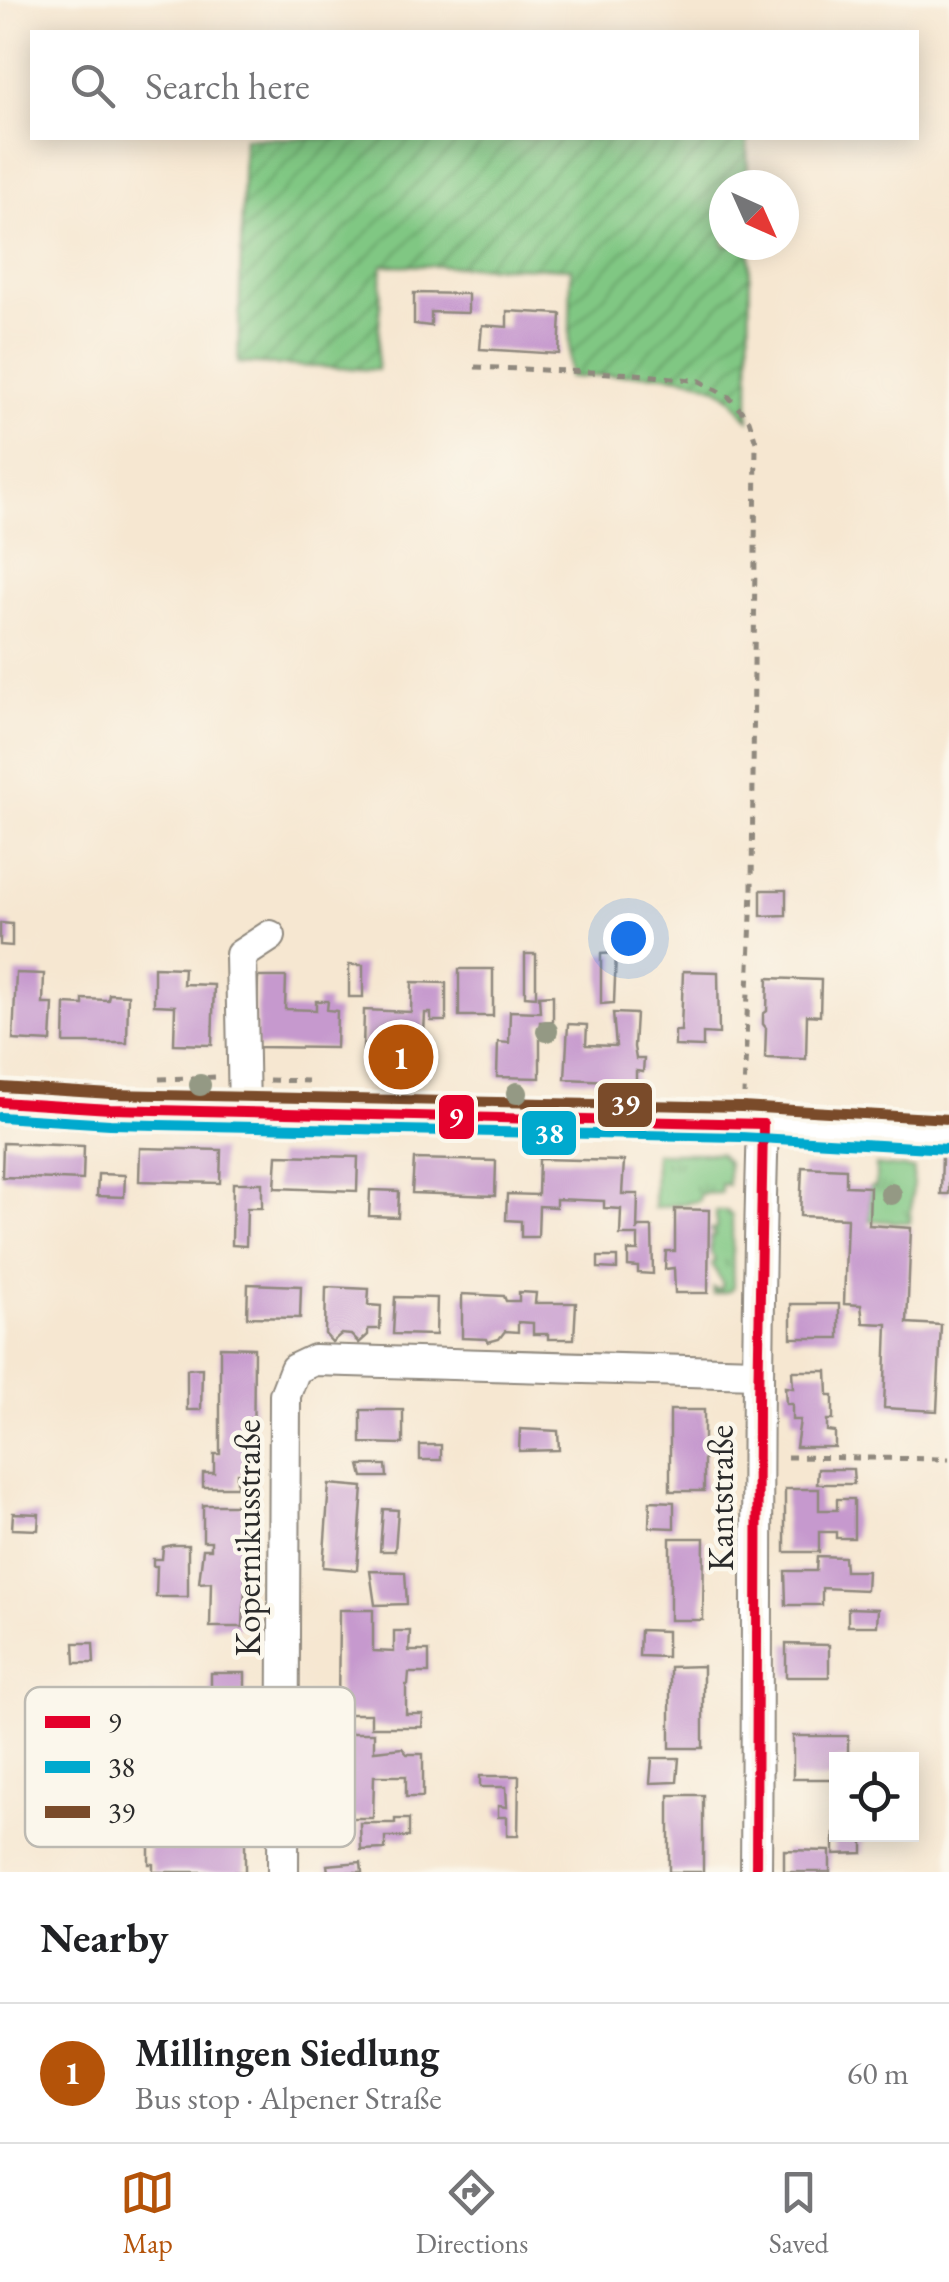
<!DOCTYPE html>
<html lang="en">
<head>
<meta charset="utf-8">
<style>
	:root { --surface:#fff; --page:#f6f6f6; --text:#202124; --muted:#757577; --line:#e0e0e0; --accent:#b45309 }
	body { margin:0; font-family:"EB Garamond",serif; background:var(--page); color:var(--text) }
	.controls { position:absolute; right:30px; bottom:30px; display:grid; overflow:hidden; border-radius:0px; box-shadow:0 5px 25px #0003 }
	.controls button { width:90px; height:90px; display:grid; place-items:center; padding:0; border:0; border-bottom:2px solid var(--line); background:var(--surface); color:var(--text); font:50px sans-serif }
	.compass { position:absolute; left:709px; top:170px; width:90px; height:90px; border-radius:50%; background:var(--surface); box-shadow:0 5px 25px #0003; rotate:135deg }
	.you { position:absolute; left:628px; top:938px; width:35px; height:35px; margin:-25px; border:8px solid #fff; border-radius:50%; background:#1a73e8; box-shadow:0 0 0 15px #1a73e833 }
	.badge { display:grid; place-items:center; width:65px; height:65px; border-radius:50%; background:var(--accent); color:#fff; font-size:32px; font-weight:700 }
	.pin { position:absolute; translate:-50% -50%; border:5px solid #fff; box-shadow:0 2px 10px #0006 }
	.list { margin:0; padding:0; list-style:none }
	h2 { display:flex; justify-content:space-between; align-items:center; height:130px; margin:0; padding:0 40px; font-size:42px }
	h2 small { font-size:32px; font-weight:400; color:var(--muted) }
	.list li { display:grid; grid-template-columns:65px 1fr auto; gap:30px; align-items:center; box-sizing:border-box; height:140px; padding:0 40px; border-top:2px solid var(--line) }
	.list b { display:block; font-size:38px; white-space:nowrap }
	.list p { margin:0; font-size:32px; white-space:nowrap; color:var(--muted) }
	.list em { font-size:32px; font-style:normal; color:var(--muted) }
	.icon { flex:none; width:55px; height:55px; fill:none; stroke:currentColor; stroke-width:2; stroke-linecap:round; stroke-linejoin:round }
	.map { position:relative; flex:none; width:949px; height:1872px; overflow:hidden }
	.search { position:absolute; background:var(--surface); box-shadow:0 5px 25px #0003; left:30px; right:30px; top:30px; height:110px; display:flex; align-items:center; gap:25px; box-sizing:border-box; padding:0 35px; border-radius:0px; color:var(--muted); font-size:38px }
	.sheet { height:270px; background:var(--surface) }
	nav { display:flex; justify-content:space-around; align-items:center; box-sizing:border-box; height:140px; border-top:2px solid var(--line); background:var(--surface); font-size:28px; color:var(--muted) }
	nav a { display:grid; justify-items:center; gap:5px }
	nav .on { color:var(--accent) }
	.map>svg:first-child { display:block }
	.grass { fill:url(#grass-tufts); stroke:#567957; stroke-width:2.5 }
	.garden { fill:url(#garden-furrows); stroke:#567957; stroke-width:2.5 }
	.building { fill:#c699ce }
	.lines { fill:none; stroke-linecap:round; stroke-linejoin:round }
	.minor-casing { stroke:#90897e; stroke-width:34 }
	.path { stroke:#90897e; stroke-width:5; stroke-dasharray:8 8; stroke-linecap:butt }
	.minor { stroke:#fff; stroke-width:30 }
	.bus-1-casing { stroke:#fbf7ec; stroke-width:18 }
	.bus-2-casing { stroke:#fbf7ec; stroke-width:18 }
	.bus-3-casing { stroke:#fbf7ec; stroke-width:18 }
	.bus-1 { stroke:#e4002b; stroke-width:10 }
	.bus-2 { stroke:#00a9ce; stroke-width:10 }
	.bus-3 { stroke:#7a4b2a; stroke-width:10 }
	.tree { fill:#949984 }
	.labels { text-anchor:middle; dominant-baseline:central; stroke-width:9; stroke-linejoin:round; paint-order:stroke }
	.street-label { font-size:35px; fill:#2b2b2b; stroke:#fbf7ec }
	.key { fill:#fbf7ec; stroke:#bdbab2; stroke-width:2.5 }
	.key-label { font-size:28px; fill:#2b2b2b }
	.line-badge { stroke:#fbf7ec; stroke-width:4 }
	.badge-label { font-size:28px; text-anchor:middle; font-weight:bold; fill:#fff }
</style>
</head>
<body>
<div class="map">
<svg width="949" height="1872" viewBox="0 0 949 1872">
	<defs>
		<pattern id="grass-tufts" width="24" height="20" patternUnits="userSpaceOnUse" patternTransform="scale(2.5)"><rect width="24" height="20" fill="#80c783"/><path d="M3 7l-1-3M5 7V3M7 7l1-3M15 17l-1-3M17 17v-4M19 17l1-3" fill="none" stroke="#69a26b"/></pattern>
		<pattern id="garden-furrows" width="10" height="10" patternUnits="userSpaceOnUse" patternTransform="scale(2.5)"><rect width="10" height="10" fill="#80c783"/><path d="M-1 1l2-2M0 10L10 0M9 11l2-2" fill="none" stroke="#69a26b"/></pattern>
	</defs>
	<rect width="100%" height="100%" fill="#fbf7ec"/>
	<filter id="ink" filterUnits="userSpaceOnUse"><feTurbulence type="fractalNoise" baseFrequency=".01" numOctaves="2"/><feDisplacementMap in="SourceGraphic" scale="20" xChannelSelector="R" yChannelSelector="G"/><feConvolveMatrix kernelMatrix="1 2 1 2 8 2 1 2 1" color-interpolation-filters="sRGB"/></filter>
	<filter id="wash" filterUnits="userSpaceOnUse"><feTurbulence type="fractalNoise" baseFrequency=".0048" numOctaves="4" result="noise"/><feDisplacementMap in="SourceGraphic" scale="40" xChannelSelector="R" yChannelSelector="G"/><feGaussianBlur stdDeviation="2.25" result="paint"/><feColorMatrix in="noise" values="0 0 0 0 0 0 0 0 0 0 0 0 0 0 0 0 0 1.4 0 .05"/><feComposite in="paint" operator="in"/></filter>
	<g filter="url(#wash)">
		<rect width="100%" height="100%" fill="#f6e7d1"/>
		<g class="grass">
			<polygon points="655,1153 719,1153 728,1163 728,1185 721,1184 721,1193 700,1194 699,1201 654,1208"/>
			<polygon points="876,1165 914,1169 910,1223 869,1220 870,1187 876,1186"/>
			<polygon points="716,1211 727,1211 732,1216 733,1287 730,1291 714,1294 713,1288 720,1290 723,1285 712,1264 715,1261 711,1252 711,1237 715,1235 711,1230 716,1229"/>
		</g>
		<path class="garden" d="M244,138H747L748,185H724V245H750L749,420C742,413 736,403 729,396C691,365 615,375 569,378L571,268L382,265L377,370L238,363Z"/>
		<g id="blocks">
			<g class="building">
				<polygon points="414,293 468,294 468,313 431,312 431,326 414,324"/>
				<polygon points="507,311 561,314 559,354 480,349 482,325 507,327"/>
				<polygon points="761,890 786,890 786,915 761,916"/>
				<polygon points="0,923 12,924 12,946 0,945"/>
				<polygon points="616,953 614,1003 601,1004 601,954"/>
				<polygon points="525,954 536,954 536,997 525,996"/>
				<rect x="349" y="965" width="14" height="32"/>
				<polygon points="154,967 184,968 183,984 214,985 212,1045 174,1044 175,1006 154,1005"/>
				<rect x="459" y="969" width="34" height="47"/>
				<polygon points="683,971 718,972 719,1034 703,1033 703,1047 675,1046 675,1031 681,1031"/>
				<polygon points="16,973 44,974 43,1004 53,1004 51,1042 13,1040"/>
				<polygon points="258,977 286,977 285,1009 316,1010 316,1001 328,1001 327,1010 337,1011 336,1048 256,1047"/>
				<polygon points="768,978 821,980 820,1016 807,1015 806,1059 765,1058 766,1028 763,1024 763,1014 767,1011"/>
				<polygon points="412,982 446,983 446,1021 431,1021 431,1013 425,1013 423,1053 363,1051 364,1010 411,1012"/>
				<polygon points="109,994 128,995 127,1043 64,1043 65,1004 83,1005 83,999 108,1000"/>
				<polygon points="553,995 553,1021 540,1022 540,1078 497,1077 498,1042 509,1043 510,1011 540,1012 539,996"/>
				<polygon points="613,1013 636,1014 634,1047 636,1059 644,1059 643,1072 636,1071 636,1082 565,1079 568,1024 587,1025 586,1045 616,1046"/>
				<polygon points="3,1143 84,1146 83,1180 2,1177"/>
				<polygon points="140,1148 221,1150 220,1183 139,1181"/>
				<polygon points="942,1154 949,1154 949,1194 941,1194"/>
				<polygon points="277,1155 358,1157 357,1191 275,1188"/>
				<polygon points="414,1159 496,1161 495,1196 412,1193"/>
				<polygon points="539,1159 624,1161 622,1194 638,1194 637,1231 639,1227 652,1227 653,1274 638,1273 638,1267 628,1266 628,1251 638,1251 638,1235 620,1235 621,1209 604,1208 604,1201 556,1199 556,1207 539,1206 538,1237 521,1237 521,1221 506,1220 507,1194 538,1195"/>
				<polygon points="802,1167 846,1169 846,1186 870,1187 869,1225 911,1228 907,1323 941,1325 937,1411 884,1408 887,1324 863,1323 861,1305 844,1304 847,1218 800,1216"/>
				<polygon points="98,1174 125,1175 124,1197 97,1196"/>
				<polygon points="233,1183 262,1183 262,1208 247,1208 246,1246 232,1245"/>
				<polygon points="370,1190 399,1191 398,1217 369,1216"/>
				<polygon points="675,1209 709,1210 708,1293 675,1293 674,1268 665,1269 666,1251 675,1251"/>
				<polygon points="598,1257 617,1257 617,1269 598,1268"/>
				<polygon points="248,1284 301,1286 300,1318 247,1317"/>
				<polygon points="326,1287 369,1289 368,1305 381,1306 380,1329 368,1329 368,1335 359,1343 351,1335 341,1334 332,1342 325,1334"/>
				<polygon points="519,1292 536,1293 535,1303 576,1303 574,1339 548,1339 548,1334 533,1334 533,1323 518,1322 518,1332 505,1331 499,1339 488,1342 487,1339 462,1338 462,1294 504,1296 506,1301 519,1301"/>
				<polygon points="395,1297 437,1298 436,1335 393,1334"/>
				<rect x="791" y="1304" width="48" height="34"/>
				<polygon points="220,1347 254,1348 253,1474 237,1473 237,1487 203,1487 203,1473 214,1473 214,1454 220,1454"/>
				<polygon points="202,1368 201,1410 187,1410 187,1369"/>
				<polygon points="792,1371 827,1371 828,1395 833,1395 833,1420 827,1420 827,1431 835,1432 835,1447 796,1447 800,1420 792,1420 792,1404 786,1404 785,1387 793,1388"/>
				<polygon points="361,1410 403,1410 403,1444 361,1443"/>
				<rect x="670" y="1410" width="34" height="81"/>
				<polygon points="520,1429 558,1431 559,1450 519,1451"/>
				<rect x="420" y="1445" width="21" height="15"/>
				<polygon points="360,1465 386,1465 387,1477 363,1477"/>
				<polygon points="818,1469 853,1469 854,1484 817,1484"/>
				<polygon points="329,1484 363,1487 357,1570 323,1567"/>
				<polygon points="785,1489 819,1489 819,1510 837,1510 837,1499 854,1499 854,1538 836,1538 836,1532 819,1532 819,1552 785,1552"/>
				<polygon points="650,1501 674,1502 674,1528 649,1527"/>
				<polygon points="203,1505 243,1505 246,1566 243,1627 210,1627 211,1582 199,1583 203,1549 211,1549 211,1541 203,1541"/>
				<polygon points="383,1509 398,1510 395,1551 380,1551"/>
				<polygon points="13,1513 39,1514 38,1530 12,1529"/>
				<polygon points="670,1538 704,1538 703,1620 670,1620"/>
				<polygon points="172,1545 188,1545 188,1597 156,1597 157,1566 153,1566 153,1559 162,1559 163,1547"/>
				<polygon points="817,1556 844,1557 845,1571 867,1571 866,1590 822,1588 822,1605 786,1605 785,1571 816,1571"/>
				<polygon points="370,1571 405,1572 407,1604 375,1605"/>
				<polygon points="848,1608 878,1609 877,1626 848,1626"/>
				<polygon points="339,1610 373,1610 373,1651 394,1652 394,1631 410,1631 409,1651 429,1651 429,1673 409,1673 408,1685 406,1685 406,1714 423,1714 422,1727 371,1727 371,1714 338,1714"/>
				<polygon points="640,1630 667,1631 667,1657 639,1656"/>
				<polygon points="74,1643 93,1643 94,1663 75,1663"/>
				<polygon points="786,1644 829,1645 829,1677 786,1677"/>
				<polygon points="703,1666 703,1748 670,1748 670,1667"/>
				<polygon points="211,1673 245,1673 245,1757 211,1757 211,1735 172,1736 172,1715 149,1715 150,1695 187,1694 187,1715 211,1715"/>
				<polygon points="338,1733 374,1733 374,1751 402,1748 407,1754 423,1754 423,1797 406,1797 406,1776 374,1776 373,1818 338,1818"/>
				<polygon points="793,1736 848,1736 848,1760 836,1760 836,1779 793,1779"/>
				<polygon points="652,1758 679,1758 677,1782 650,1783"/>
				<polygon points="186,1763 227,1763 227,1789 245,1789 245,1872 153,1872 153,1864 149,1864 149,1845 194,1843 194,1823 185,1819 184,1807 195,1802 195,1789 186,1790"/>
				<polygon points="480,1776 519,1776 518,1836 507,1836 507,1817 498,1817 498,1806 507,1807 506,1787 480,1787"/>
				<rect x="669" y="1795" width="34" height="77"/>
				<polygon points="395,1819 409,1819 409,1837 385,1837 385,1849 361,1850 360,1823 395,1823"/>
				<polygon points="834,1834 863,1834 863,1853 834,1854"/>
				<polygon points="784,1850 830,1851 830,1872 784,1872"/>
				<polygon points="361,1862 362,1872 328,1872 327,1865"/>
			</g>
		</g>
	</g>
	<g filter="url(#ink)">
		<use href="#blocks" fill-opacity="0" stroke="#90897e" stroke-width="2.5"/>
		<g class="lines">
			<defs>
				<g id="minor">
					<polyline points="0,1102 110,1109 742,1122 949,1134"/>
					<polyline points="244,1112 241,955 270,936"/>
					<polyline points="283,1872 285,1395 295,1369 314,1360 756,1373"/>
					<path d="M756,1872C758,1623 755,1373 763,1124"/>
				</g>
			</defs>
			<use href="#minor" class="minor-casing"/>
			<g class="path">
				<polyline points="475,367 636,374 700,381 729,397 749,420 756,442 752,890 744,1094"/>
				<polyline points="159,1079 218,1077"/>
				<polyline points="269,1080 308,1081"/>
				<polyline points="787,1457 949,1459"/>
			</g>
			<use href="#minor" class="minor"/>
			<defs>
				<g id="bus-1">
					<polyline points="0,1102 110,1109 763,1124"/>
					<polyline points="756,1872 758,1404 763,1124"/>
				</g>
				<polyline id="bus-2" points="0,1117 110,1124 741,1137 948,1149"/>
				<polyline id="bus-3" points="1,1087 111,1094 742,1107 949,1119"/>
			</defs>
			<use href="#bus-1" class="bus-1-casing"/>
			<use href="#bus-2" class="bus-2-casing"/>
			<use href="#bus-3" class="bus-3-casing"/>
			<use href="#bus-1" class="bus-1"/>
			<use href="#bus-2" class="bus-2"/>
			<use href="#bus-3" class="bus-3"/>
		</g>
		<g class="tree">
			<circle cx="547" cy="1031" r="11"/>
			<circle cx="200" cy="1085" r="11"/>
			<circle cx="517" cy="1093" r="11"/>
			<circle cx="891" cy="1194" r="11"/>
		</g>
	</g>
	<g class="labels">
		<g class="street-label">
			<text transform="translate(720 1498) rotate(-90)">Kantstraße</text>
			<text transform="translate(247 1538) rotate(-90)">Kopernikusstraße</text>
		</g>
	</g>
	<rect x="25" y="1687" width="330" height="160" rx="15" class="key"/>
	<rect x="45" y="1716" width="45" height="12" fill="#e4002b"/>
	<rect x="45" y="1761" width="45" height="12" fill="#00a9ce"/>
	<rect x="45" y="1806" width="45" height="12" fill="#7a4b2a"/>
	<g class="key-label">
		<text x="108" y="1732">9</text>
		<text x="108" y="1777">38</text>
		<text x="108" y="1822">39</text>
	</g>
	<g class="line-badge">
		<rect x="596" y="1081" width="58" height="48" rx="10" fill="#7a4b2a"/>
		<rect x="437" y="1093" width="39" height="48" rx="10" fill="#e4002b"/>
		<rect x="520" y="1109" width="58" height="48" rx="10" fill="#00a9ce"/>
	</g>
	<g class="badge-label">
		<text x="625" y="1114">39</text>
		<text x="456" y="1127">9</text>
		<text x="549" y="1143">38</text>
	</g>
</svg>
<div class="controls">
<button><svg class="icon" aria-label="locate" viewBox="0 0 24 24"><circle cx="12" cy="12" r="6"/><path d="M12 2v4M12 18v4M2 12h4M18 12h4"/></svg></button>
</div>
<svg class="compass" viewBox="-18 -18 36 36"><path d="M0-13l5 13h-10z" fill="#e53935"/><path d="M0 13l5-13h-10z" fill="#757577"/></svg>
<div class="you"></div>
<div class="pin badge" style="left:401px;top:1057px">1</div>
<div class="search"><svg class="icon" aria-label="search" viewBox="0 0 24 24"><circle cx="10" cy="10" r="6"/><path d="M15 15l6 6"/></svg>Search here</div>
</div>
<section class="sheet">
<h2>Nearby<small></small></h2>
<ul class="list">
<li><span class="badge">1</span><div><b>Millingen Siedlung</b><p>Bus stop · Alpener Straße</p></div><em>60 m</em></li>
</ul>
</section>
<nav>
<a class="on"><svg class="icon" aria-label="map" viewBox="0 0 24 24"><path d="M3 6l6-2 6 2 6-2v14l-6 2-6-2-6 2zM9 4v14M15 6v14"/></svg>Map</a>
<a><svg class="icon" aria-label="directions" viewBox="0 0 24 24"><path d="M12 3l9 9-9 9-9-9zM9 14v-3h6M13 9l2 2-2 2"/></svg>Directions</a>
<a><svg class="icon" aria-label="saved" viewBox="0 0 24 24"><path d="M7 4h10v16l-5-4-5 4z"/></svg>Saved</a>
</nav>
</body>
</html>
